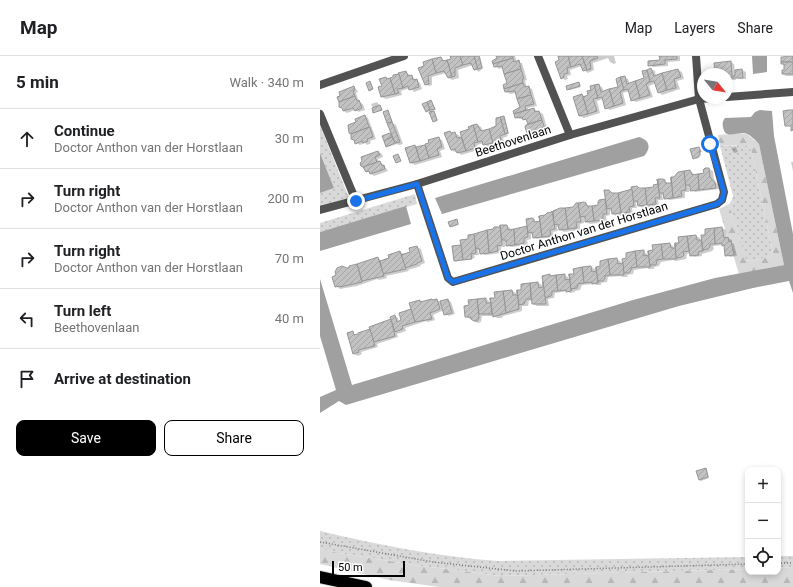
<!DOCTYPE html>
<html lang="en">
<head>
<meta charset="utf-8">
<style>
	:root { --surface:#fff; --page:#f2f2f2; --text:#202124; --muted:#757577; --line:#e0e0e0; --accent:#000 }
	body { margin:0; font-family:Roboto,sans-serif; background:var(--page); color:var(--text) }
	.controls { position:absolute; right:12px; bottom:12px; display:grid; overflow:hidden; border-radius:8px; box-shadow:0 2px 6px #0003 }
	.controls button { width:36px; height:36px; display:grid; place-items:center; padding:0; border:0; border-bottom:1px solid var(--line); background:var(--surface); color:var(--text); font:20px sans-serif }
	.compass { position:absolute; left:377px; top:12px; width:36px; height:36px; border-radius:50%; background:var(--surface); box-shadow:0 2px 6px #0003; rotate:120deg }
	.scale { position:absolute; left:12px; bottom:10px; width:73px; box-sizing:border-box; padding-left:4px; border:2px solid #000; border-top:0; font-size:11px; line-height:14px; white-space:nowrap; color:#000; -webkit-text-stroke:3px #fff; paint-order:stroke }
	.stop { position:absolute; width:12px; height:12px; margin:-9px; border:3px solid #1a73e8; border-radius:50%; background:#fff }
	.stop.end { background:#1a73e8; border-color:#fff; box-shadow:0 1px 4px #0008 }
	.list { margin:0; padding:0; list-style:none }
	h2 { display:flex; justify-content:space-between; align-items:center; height:52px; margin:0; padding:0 16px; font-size:17px }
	h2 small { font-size:13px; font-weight:400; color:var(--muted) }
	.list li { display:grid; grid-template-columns:26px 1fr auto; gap:12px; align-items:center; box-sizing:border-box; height:60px; padding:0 16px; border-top:1px solid var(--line) }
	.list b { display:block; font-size:15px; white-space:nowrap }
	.list p { margin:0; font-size:13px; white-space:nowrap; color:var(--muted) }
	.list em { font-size:13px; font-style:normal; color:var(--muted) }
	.actions { display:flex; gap:8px; padding:12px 16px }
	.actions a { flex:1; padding:9px 0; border:1px solid var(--accent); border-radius:8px; text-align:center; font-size:14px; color:var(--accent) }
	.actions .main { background:var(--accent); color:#fff }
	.icon { flex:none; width:22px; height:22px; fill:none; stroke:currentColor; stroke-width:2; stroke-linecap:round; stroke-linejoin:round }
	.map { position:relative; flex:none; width:473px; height:531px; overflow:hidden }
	header { display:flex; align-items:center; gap:24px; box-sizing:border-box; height:56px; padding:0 20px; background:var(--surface); border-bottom:1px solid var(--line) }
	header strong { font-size:19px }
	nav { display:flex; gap:22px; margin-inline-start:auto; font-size:14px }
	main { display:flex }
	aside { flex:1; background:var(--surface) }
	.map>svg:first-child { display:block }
	.grass { fill:url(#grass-dots) }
	.forest { fill:url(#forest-firs) }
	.water { fill:#a0a0a0 }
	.shadow { fill:#0003 }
	.building { fill:url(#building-hatch); stroke:#969696 }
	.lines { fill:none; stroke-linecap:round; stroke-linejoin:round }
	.highway-casing { stroke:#dbdbdb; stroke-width:14 }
	.path { stroke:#747474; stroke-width:1.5; stroke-dasharray:1 2; stroke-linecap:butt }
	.street { stroke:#525252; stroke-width:8 }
	.highway { stroke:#000; stroke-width:12 }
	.route { stroke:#1a73e8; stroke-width:5 }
	.labels { text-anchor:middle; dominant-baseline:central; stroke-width:3; stroke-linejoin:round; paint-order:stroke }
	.street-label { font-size:12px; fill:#000; stroke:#fff }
</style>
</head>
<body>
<header>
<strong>Map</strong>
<nav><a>Map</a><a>Layers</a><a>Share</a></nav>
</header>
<main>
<aside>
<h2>5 min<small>Walk · 340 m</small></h2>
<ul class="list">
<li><svg class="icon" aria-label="ahead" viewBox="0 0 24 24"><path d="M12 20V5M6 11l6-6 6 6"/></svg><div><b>Continue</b><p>Doctor Anthon van der Horstlaan</p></div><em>30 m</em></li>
<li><svg class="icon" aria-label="right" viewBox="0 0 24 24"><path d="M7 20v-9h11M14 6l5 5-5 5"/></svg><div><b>Turn right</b><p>Doctor Anthon van der Horstlaan</p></div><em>200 m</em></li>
<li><svg class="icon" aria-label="right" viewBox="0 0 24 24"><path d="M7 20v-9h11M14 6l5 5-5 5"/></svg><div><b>Turn right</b><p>Doctor Anthon van der Horstlaan</p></div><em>70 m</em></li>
<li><svg class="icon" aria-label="left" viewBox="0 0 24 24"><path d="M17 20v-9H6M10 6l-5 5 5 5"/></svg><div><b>Turn left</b><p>Beethovenlaan</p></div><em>40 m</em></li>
<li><svg class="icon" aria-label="arrive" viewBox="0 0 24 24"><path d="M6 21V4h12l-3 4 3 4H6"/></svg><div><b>Arrive at destination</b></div></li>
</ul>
<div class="actions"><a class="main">Save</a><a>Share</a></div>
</aside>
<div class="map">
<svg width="473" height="531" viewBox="0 0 473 531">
	<defs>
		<pattern id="grass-dots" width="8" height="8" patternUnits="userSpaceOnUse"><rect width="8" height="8" fill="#d9d9d9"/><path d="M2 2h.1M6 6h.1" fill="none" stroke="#b8b8b8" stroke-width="1.8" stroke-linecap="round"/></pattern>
		<pattern id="forest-firs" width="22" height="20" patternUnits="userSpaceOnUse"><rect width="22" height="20" fill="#d9d9d9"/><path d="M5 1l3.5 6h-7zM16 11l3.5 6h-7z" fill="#b8b8b8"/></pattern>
		<pattern id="building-hatch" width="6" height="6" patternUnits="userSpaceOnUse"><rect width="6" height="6" fill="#c2c2c2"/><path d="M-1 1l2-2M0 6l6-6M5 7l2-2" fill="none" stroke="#a5a5a5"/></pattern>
	</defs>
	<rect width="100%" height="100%" fill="#fff"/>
	<g class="grass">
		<polygon points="0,69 29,142 26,146 0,153 0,137 14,132 0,97"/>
		<polygon points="424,89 429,90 431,94 453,197 450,201 430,205 426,204 425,202 409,148 411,146 413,140 400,90"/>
		<polygon points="95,138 97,148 0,176 0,167"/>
		<path d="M0,475C59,489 119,501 179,505L428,501V513L180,520L94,509L13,496L0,492Z"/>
		<polygon points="458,500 473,500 473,511 458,512"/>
	</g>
	<g class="forest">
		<path d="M417,77L427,78L439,88L464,209L419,218L399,153L409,148L426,204L430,205L450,201L453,197L431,94L429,90L417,89L400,90L398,79C405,78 411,79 417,77Z"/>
		<polygon points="0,492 13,496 94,509 180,520 428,513 428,516 458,516 458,512 473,511 473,531 119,531 69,524 0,508"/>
	</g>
	<g class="water">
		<polygon points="432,0 447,0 447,16 433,18"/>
		<path d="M440,54L452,55L454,80L473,178V237L469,225L433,232L359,250L26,349L19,345L0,357V341L16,334L0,280V223L32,329L313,244L395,222L464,209L439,88C435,84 430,78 424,77C416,76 405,84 403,71C402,67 403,65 405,62L431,61L435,56Z"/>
		<path d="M319,81C329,84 332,91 324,100L122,158L115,142Z"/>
		<polygon points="0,97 14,132 0,137"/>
		<polygon points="86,150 91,168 0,195 0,176"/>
	</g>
	<g class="shadow">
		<polygon points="131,0 160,0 163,12 159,16 155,13 153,9 138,14 139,22 132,24 128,21 126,17 112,21 112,29 109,30 106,28 100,13 121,2 125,5 132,3"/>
		<polygon points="177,0 195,0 197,6 202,7 207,24 205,25 207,31 212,33 217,50 208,52 209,55 214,53 223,58 228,75 213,79 209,77 208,66 204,63 200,63 196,61 194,55 201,51 197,37 190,38 186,35 188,28 183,12 179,13 175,10 178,3"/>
		<polygon points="242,0 294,0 296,7 294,8 290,6 288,2 273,7 274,14 268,17 264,14 262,10 250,14 251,19 247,20 248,23 245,24 241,22 240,5"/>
		<polygon points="340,0 360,0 360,5 348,6 348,10 333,11 329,9 341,5"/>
		<polygon points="465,0 473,0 473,20 466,20 463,18 465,15 465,9 462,8"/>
		<polygon points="411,6 414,8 415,15 422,14 426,16 426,23 420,23 415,21 416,24 407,24 407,18 396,18"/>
		<polygon points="331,13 335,15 336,20 358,14 362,16 364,23 357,25 360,33 342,39 339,36 336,27 329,30 333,41 316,46 312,44 310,35 303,37 306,49 290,54 286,52 283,43 277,45 280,57 264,62 260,60 262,39 266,41 270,40 278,29 282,31 284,36 299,31 304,21 308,23 310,28 326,23"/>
		<polygon points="86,16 100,27 102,33 94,36 90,32 81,35 82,39 66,43 62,41 60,31 63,30 61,24 75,22"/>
		<polygon points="258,27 261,31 250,34 248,34"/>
		<polygon points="34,31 37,34 38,36 36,37 39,46 43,48 45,54 39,56 35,54 27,57 24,55 21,40"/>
		<polygon points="111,45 116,54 112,55 115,57 118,65 115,66 110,55 106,55"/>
		<polygon points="57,46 62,53 54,55 51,48"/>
		<polygon points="68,55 73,66 71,66 76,69 83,88 79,89 77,88 68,91 67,90 70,78 73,79"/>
		<polygon points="45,60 48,62 56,83 50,85 51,87 47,89 45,87 40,89 36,87 29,75"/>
		<polygon points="183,61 185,62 189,78 187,78 188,80 183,82 184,86 168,91 164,87 157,89 158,94 141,99 137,95 135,96 131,94 130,76 139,79 140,82 143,81 157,69 161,71 163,75 177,71"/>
		<polygon points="118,82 122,84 125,93 120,95 122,101 95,109 91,107 95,90 98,92 106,90"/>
		<polygon points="416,91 418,96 414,97 411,92"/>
		<polygon points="379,92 381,96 380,97 381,99 379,102 376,103 374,102"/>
		<polygon points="58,96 62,98 63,101 58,103 59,105 63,108 68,115 54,120 47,115 45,111 42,109"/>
		<polygon points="471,106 473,106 473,115"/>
		<polygon points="389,113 393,115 394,123 398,129 399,133 375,136 371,134 371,131 369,131 369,136 365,136 365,142 349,144 345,142 345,139 342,139 343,144 338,144 339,150 322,152 319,150 318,146 316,147 317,152 312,152 313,158 296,160 293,158 292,154 290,155 290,159 286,160 287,166 270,168 266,166 266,162 264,163 264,167 260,168 260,174 244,176 240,174 240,170 237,171 238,175 233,176 234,181 217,183 214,181 213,178 211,178 211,183 207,184 208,189 191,191 187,189 187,186 185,186 185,191 181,191 181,197 165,199 161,197 161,194 158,194 159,199 154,199 155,202 137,204 137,206 135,205 142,190 149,184 173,174 175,172 187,170 190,172 191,175 208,171 212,163 218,167 221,166 228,158 233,157 233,155 254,152 264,147 270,151 279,150 280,145 286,144 289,135 294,138 320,133 335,132 334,130 339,129 343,124 349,128 353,127 369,115 376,119 385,118"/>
		<polygon points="137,164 139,169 132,171 131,170"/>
		<polygon points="402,172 406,174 407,182 412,184 412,187 414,188 417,200 410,201 406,199 405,190 403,189 393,190 394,193 392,195 382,198 382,200 374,201 371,199 371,197 367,198 366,203 356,205 353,204 341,206 339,210 334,211 334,213 329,213 327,212 314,214 313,218 307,219 308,221 303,221 301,220 288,221 287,226 281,227 281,229 277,229 274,228 262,229 260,234 255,235 255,236 250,237 248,235 235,237 234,242 228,243 229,250 217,250 213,248 213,244 209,245 208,250 202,250 202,255 183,260 182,262 177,262 174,260 162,260 161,266 158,267 146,261 150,250 149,245 166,243 169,245 170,248 172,248 176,242 192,235 196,237 196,240 198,240 202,234 202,229 218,227 222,229 222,232 224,232 224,220 244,219 248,221 249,224 255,219 271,211 275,213 275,216 297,203 301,206 301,208 323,195 327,198 328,201 350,188 353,190 354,193 356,192 360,187 359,182 376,180 380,182 380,185 383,185 386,180"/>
		<polygon points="97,191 101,193 105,207 100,209 101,210 88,214 89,215 66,220 67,222 59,224 57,223 37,230 20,233 16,230 19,212 24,211 28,213 30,212 30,211 58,202 62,205 70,203 80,196 84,198 92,197"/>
		<polygon points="112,244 113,245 117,244 121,246 128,244 131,246 135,258 129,260 125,258 124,254 113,259 115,264 108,266 106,265 85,272 86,275 77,278 78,281 57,288 58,291 41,296 42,298 38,300 34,298 32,277 36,279 51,273 60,269 59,267 72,263 75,260 78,262 79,266 100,246 102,247"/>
		<polygon points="385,413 387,414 389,422 381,425 379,424"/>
	</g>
	<g class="building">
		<polygon points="130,0 140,0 143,9 135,12 135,20 132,21 127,4 131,3"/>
		<polygon points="140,0 154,0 158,13 154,14 151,7 143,9"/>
		<polygon points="154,0 159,0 162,12 158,13"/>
		<polygon points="176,0 193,0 193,2 173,8 172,5 177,2"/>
		<polygon points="238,0 248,0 251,11 247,12 248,17 244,18 244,21 241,23 235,6 239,4"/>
		<polygon points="248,0 262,0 267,14 263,15 260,8 251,11"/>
		<polygon points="262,0 277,0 278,2 270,5 271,13 267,14"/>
		<polygon points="339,0 357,0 357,3 345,4 345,8 328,10 328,5 340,4"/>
		<polygon points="464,0 473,0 473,6 461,6 461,1 464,1"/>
		<polygon points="121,1 123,5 127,4 132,21 128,22 124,15 116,17 112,3"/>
		<polygon points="193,2 194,6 199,4 201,13 184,18 182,10 174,11 173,8"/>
		<polygon points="112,3 116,17 108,20 109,28 105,29 98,12 104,10 103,6"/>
		<polygon points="411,5 412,20 415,20 415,14 422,13 423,22 407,22 407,18 395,18 394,7"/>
		<polygon points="461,6 473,6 473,18 462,18 462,14 464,14 464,8 461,8"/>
		<polygon points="331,12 334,20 342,17 347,34 338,37 334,25 330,26 327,14"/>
		<polygon points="201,13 204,23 202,23 203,27 184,33 183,29 187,27 184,18"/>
		<polygon points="358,13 361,21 354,23 356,32 347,34 342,17"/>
		<polygon points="327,14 330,26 326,28 330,39 320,42 315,25 324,22 322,15"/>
		<polygon points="86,15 88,20 92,19 93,24 97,23 99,31 89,34 88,30 83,32 78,17"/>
		<polygon points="79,18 83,32 77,33 79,37 75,38 70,22 73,21 73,19"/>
		<polygon points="305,20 307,28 315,25 320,42 311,45 308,33 304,34 300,21"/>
		<polygon points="66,21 67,23 70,22 75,38 61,41 58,31 62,30 59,23"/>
		<polygon points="300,21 304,34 300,36 303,47 294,50 289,33 298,31 296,23"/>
		<polygon points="50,25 53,33 49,35 46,27"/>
		<polygon points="259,26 260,30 247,34 246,30"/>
		<polygon points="203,27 205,31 209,30 211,39 197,43 195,35 185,36 184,33"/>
		<polygon points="279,28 281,36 289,33 294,50 285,53 282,41 278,42 274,29"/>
		<polygon points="274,29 278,42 273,43 277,55 268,58 263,41 268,39 267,35 271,34 270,30"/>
		<polygon points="34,30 35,34 33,35 35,40 19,46 17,41 20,40 19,36"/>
		<polygon points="262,38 268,58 259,60 253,41"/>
		<polygon points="211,39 214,48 205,50 206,54 194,58 193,55 200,51 197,43"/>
		<polygon points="35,40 37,45 39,44 42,52 35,55 33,52 23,55 22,52 19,51 19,46"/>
		<polygon points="111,44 115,53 110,54 107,46"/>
		<polygon points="107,46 110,54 106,56 102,48"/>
		<polygon points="60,49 62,54 53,57 52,52"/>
		<polygon points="214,52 215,56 219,55 222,64 208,68 206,63 203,64 202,61 195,62 194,58"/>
		<polygon points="68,54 72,66 67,67 63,56"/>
		<polygon points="468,54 473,54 473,74 471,75 471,70 465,70 463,55"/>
		<polygon points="114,55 117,64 113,66 109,56"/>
		<polygon points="45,59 49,71 31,78 29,77 28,69 36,66 35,63"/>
		<polygon points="184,60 188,77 185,78 180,61"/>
		<polygon points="180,61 185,78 180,80 181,84 173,87 169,73 176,70 176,62"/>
		<polygon points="222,64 225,73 209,78 207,77 205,71 206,69"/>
		<polygon points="72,66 80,86 75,87 67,67"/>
		<polygon points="157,68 161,75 169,73 173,87 163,89 162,85 158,86 153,69"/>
		<polygon points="153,69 158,86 154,87 155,92 146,95 140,76 149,73 148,71"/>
		<polygon points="50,71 53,81 47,83 48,85 43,87 42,85 35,88 34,84 31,83 31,78"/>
		<polygon points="130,75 131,77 135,76 137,82 141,81 146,95 137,97 135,93 131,94 124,77"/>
		<polygon points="70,77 72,81 64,85 62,80"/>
		<polygon points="72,81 75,87 66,91 64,85"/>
		<polygon points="119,81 122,91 117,93 119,99 109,102 105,88 109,87 108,84"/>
		<polygon points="95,89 100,105 90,107 85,92"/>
		<polygon points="105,89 109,102 100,105 96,91"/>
		<polygon points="379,91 381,96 379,96 380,98 378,101 373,103 370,93"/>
		<polygon points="58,95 60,99 55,101 57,106 43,111 41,110 40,107 42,105 41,101"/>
		<polygon points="78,98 81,105 76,107 73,100"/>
		<polygon points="60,105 62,110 64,109 65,113 50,118 49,115 46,116 43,111"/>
		<polygon points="385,112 389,112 390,121 395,127 396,132 379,134 378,118 384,117 383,114"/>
		<polygon points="370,114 371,116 372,119 378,118 379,134 370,135 370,129 365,129 364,115"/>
		<polygon points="364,115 366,134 361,135 362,140 353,142 351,121 354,121 358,116"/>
		<polygon points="351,121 353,142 344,143 343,137 339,137 338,123 343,123 345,124 345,127 351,127"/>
		<polygon points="337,123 340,142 335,142 336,148 327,149 325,132 334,131 333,129 338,128"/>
		<polygon points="317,130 319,132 325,132 327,149 318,150 317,145 313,145 311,131"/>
		<polygon points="312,133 314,150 309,151 310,156 301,157 298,137"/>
		<polygon points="284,134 289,134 292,137 298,137 301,157 292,158 291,152 287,153"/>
		<polygon points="285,143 287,158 283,158 283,164 274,165 272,150 278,149 278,146 279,144"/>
		<polygon points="264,146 266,147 267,150 272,150 274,165 265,166 265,160 260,161 258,147"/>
		<polygon points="256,147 258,147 261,166 256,166 257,172 248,173 245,152 253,151"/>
		<polygon points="240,152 245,152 248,173 239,174 238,168 234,169 233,155"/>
		<polygon points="232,155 235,173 230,174 231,180 222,181 219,160 225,159 227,157 232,156"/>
		<polygon points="219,160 222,181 213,182 212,176 208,177 206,163 212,162 214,163 214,166 220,165"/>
		<polygon points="137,163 138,168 130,171 128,166"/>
		<polygon points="180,169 182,189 177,190 178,195 169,197 167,174 173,173 174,171 180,171"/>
		<polygon points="180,169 187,169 188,174 194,173 195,189 186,190 186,184 182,184"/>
		<polygon points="207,170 208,181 204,182 204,187 195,189 194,173"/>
		<polygon points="402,171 404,182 408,181 409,186 411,185 412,189 414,199 405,200 404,189 402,190 402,187 395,188 394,172"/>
		<polygon points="394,172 395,188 390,188 390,191 388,193 383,194 383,195 381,179 385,179 385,173"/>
		<polygon points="167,174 169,197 160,198 159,192 155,193 154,178"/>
		<polygon points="154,178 156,197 151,198 152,203 143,204 140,184 148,183 148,179"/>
		<polygon points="376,179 377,184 381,184 383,195 378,196 379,199 370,200 367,180"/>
		<polygon points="367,180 369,195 363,196 364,199 362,201 357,202 356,203 355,187 359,187 358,181"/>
		<polygon points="350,187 351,192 355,192 355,187 356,203 343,203 341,188"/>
		<polygon points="341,188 343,203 337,204 336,209 330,209 330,211 328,195 333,194 332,189"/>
		<polygon points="141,189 143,204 134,205 132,190"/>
		<polygon points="97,190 102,205 97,207 97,208 85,212 81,199 90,196 89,192"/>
		<polygon points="324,194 324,200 329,199 328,195 330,211 317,211 315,195"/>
		<polygon points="80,195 86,213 63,218 60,205 69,202 68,199"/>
		<polygon points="315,195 317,211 311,212 311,214 309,217 304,217 302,203 306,202 306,197"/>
		<polygon points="58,201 64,220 42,225 37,208"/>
		<polygon points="297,202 298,208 303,207 304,219 290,219 288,203"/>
		<polygon points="288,203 290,219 285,220 285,222 283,225 278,225 278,227 276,211 280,210 280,205"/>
		<polygon points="37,208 42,226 20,231 20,230 15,231 12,221 16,219 15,216 17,212 22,210 27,212 29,212 29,210"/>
		<polygon points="271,210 272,216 276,215 276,211 278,227 272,228 272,226 264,227 262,211"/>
		<polygon points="262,211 264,227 258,228 257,232 251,233 251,235 249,218 254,218 253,213"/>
		<polygon points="230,218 230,220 236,219 238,235 232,235 232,238 231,240 225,242 222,220"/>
		<polygon points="245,218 245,224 250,223 249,218 251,235 246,236 246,234 238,235 236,219"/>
		<polygon points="218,226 219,232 223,231 223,226 226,248 212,248 210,227"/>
		<polygon points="210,227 211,243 206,243 204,248 199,249 197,234 201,234 201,228"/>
		<polygon points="192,234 193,239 197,239 197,234 199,253 186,257 183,235"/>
		<polygon points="183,235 186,257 173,261 170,242 175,242 174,236"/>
		<polygon points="166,242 166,247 171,247 170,242 172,258 159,258 157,243"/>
		<polygon points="112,243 112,244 117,243 120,253 110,257 112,263 95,266 89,247 100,244 100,246"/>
		<polygon points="128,243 132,257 124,259 120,245"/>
		<polygon points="157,243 159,262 157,265 154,265 151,263 151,261 145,261 144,250 149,249 148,244"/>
		<polygon points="91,253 95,266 82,270 83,273 75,276 70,261 75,259 77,266 81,264 79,257"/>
		<polygon points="71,263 75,280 54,286 49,271"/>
		<polygon points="50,273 55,290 38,294 39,296 33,298 27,277 33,275 34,279 38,278 38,277"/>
		<polygon points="386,412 388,421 379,424 376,415"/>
	</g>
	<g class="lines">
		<defs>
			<polyline id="highway" points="0,521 46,531"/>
		</defs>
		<use href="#highway" class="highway-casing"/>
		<g class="path">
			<polyline points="0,486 113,506 196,515 428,508"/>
			<polyline points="458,507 473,507"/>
		</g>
		<g class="street">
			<polyline points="218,0 250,79"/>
			<polyline points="0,29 84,0"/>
			<polyline points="407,41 473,36"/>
			<polyline points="0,58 36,145"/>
			<polyline points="97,128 128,222 133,226 397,148 402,144 404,136 379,43 376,0"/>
			<polyline points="0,154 97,128 250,79 379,43 393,42"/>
		</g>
		<use href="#highway" class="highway"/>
	</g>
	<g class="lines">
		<polyline class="route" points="36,145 97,128 128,222 133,226 397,148 402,144 404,136 390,88"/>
	</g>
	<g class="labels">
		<g class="street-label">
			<text transform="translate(193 85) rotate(-18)">Beethovenlaan</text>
			<text transform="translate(264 175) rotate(-17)">Doctor Anthon van der Horstlaan</text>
		</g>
	</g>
</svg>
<div class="controls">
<button>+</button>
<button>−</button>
<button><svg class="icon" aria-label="locate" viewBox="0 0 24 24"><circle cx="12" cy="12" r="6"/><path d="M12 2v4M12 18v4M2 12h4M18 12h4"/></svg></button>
</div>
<svg class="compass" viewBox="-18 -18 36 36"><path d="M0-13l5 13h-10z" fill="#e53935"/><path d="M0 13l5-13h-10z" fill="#757577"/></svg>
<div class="scale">50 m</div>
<div class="stop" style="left:390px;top:88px"></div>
<div class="stop end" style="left:36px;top:145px"></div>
</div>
</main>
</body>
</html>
